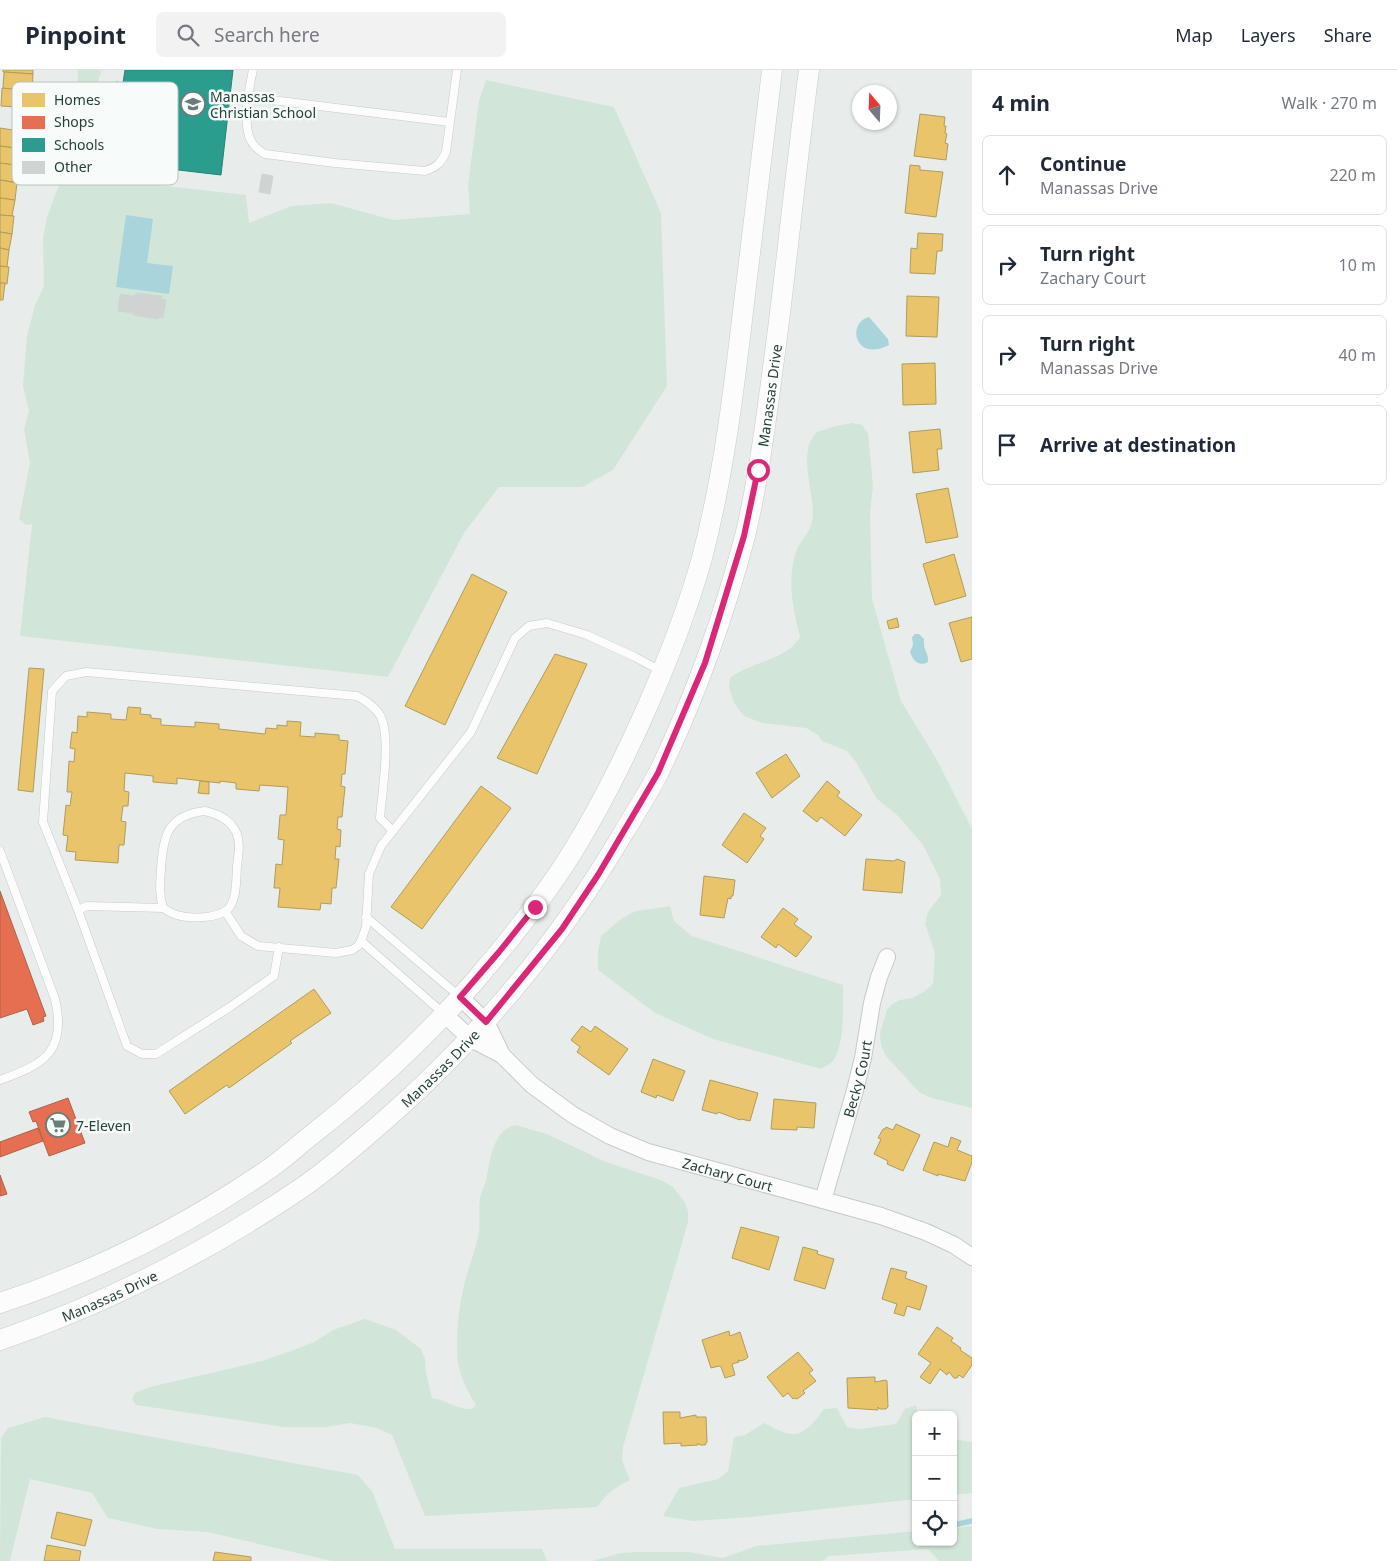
<!DOCTYPE html>
<html lang="en">
<head>
<meta charset="utf-8">
<style>
	:root { --surface:#fff; --page:#f2f2f3; --text:#1f2937; --muted:#747a83; --line:#e0e1e3 }
	body { margin:0; font-family:"Noto Sans",sans-serif; background:var(--page); color:var(--text) }
	.controls { position:absolute; right:15px; bottom:15px; display:grid; overflow:hidden; border-radius:8px; box-shadow:0 1px 4px #0004 }
	.controls button { width:45px; height:45px; display:grid; place-items:center; padding:0; border:0; border-bottom:1px solid var(--line); background:var(--surface); color:var(--text); font:25px sans-serif }
	.compass { position:absolute; left:852px; top:15px; width:45px; height:45px; border-radius:50%; background:var(--surface); box-shadow:0 1px 4px #0004; rotate:341deg }
	.stop { position:absolute; width:15px; height:15px; margin:-11px; border:4px solid #db2777; border-radius:50%; background:#fff }
	.stop.end { background:#db2777; border-color:#fff; box-shadow:0 1px 5px #0008 }
	.list { margin:0; padding:0; list-style:none }
	h2 { display:flex; justify-content:space-between; align-items:center; height:65px; margin:0; padding:0 20px; font-size:21px }
	h2 small { font-size:16px; font-weight:400; color:var(--muted) }
	.list li { display:grid; grid-template-columns:32px 1fr auto; gap:15px; align-items:center; box-sizing:border-box; height:80px; margin:0 10px 10px; padding:0 10px; border:1px solid var(--line); border-radius:8px }
	.list b { display:block; font-size:19px; white-space:nowrap }
	.list p { margin:0; font-size:16px; white-space:nowrap; color:var(--muted) }
	.list em { font-size:16px; font-style:normal; color:var(--muted) }
	.icon { flex:none; width:28px; height:28px; fill:none; stroke:currentColor; stroke-width:2; stroke-linecap:round; stroke-linejoin:round }
	.map { position:relative; flex:none; width:972px; height:1491px; overflow:hidden }
	header { display:flex; align-items:center; gap:30px; box-sizing:border-box; height:70px; padding:0 25px; background:var(--surface); border-bottom:1px solid var(--line) }
	header strong { font-size:24px }
	nav { display:flex; gap:28px; margin-inline-start:auto; font-size:18px }
	.search { width:350px; height:45px; background:var(--page); display:flex; align-items:center; gap:12px; box-sizing:border-box; padding:0 18px; border-radius:8px; color:var(--muted); font-size:19px }
	main { display:flex }
	aside { flex:1; background:var(--surface) }
	.map>svg:first-child { display:block }
	.green { fill:#d1e6d8 }
	.water { fill:#a9d4db }
	.homes { fill:#e9c46a; stroke:#ae9d5c }
	.shops { fill:#e76f51; stroke:#ac624a }
	.schools { fill:#2a9d8f; stroke:#288276 }
	.lines { fill:none; stroke-linecap:round; stroke-linejoin:round }
	.stream { stroke:#a9d4db; stroke-width:5.5 }
	.building { fill:#cfd4d2; stroke:#d1d6d4 }
	.service-casing { stroke:#c5cac8; stroke-width:9 }
	.minor-casing { stroke:#c5cac8; stroke-width:18 }
	.tertiary-casing { stroke:#c5cac8; stroke-width:21 }
	.service { stroke:#fcfcfc; stroke-width:8 }
	.minor { stroke:#fcfcfc; stroke-width:16 }
	.tertiary { stroke:#fcfcfc; stroke-width:20 }
	.route { stroke:#db2777; stroke-width:6 }
	.labels { text-anchor:middle; dominant-baseline:central; stroke-width:5; stroke-linejoin:round; paint-order:stroke }
	.poi-label { font-size:14px; fill:#24423a; stroke:#f7fbf9; text-anchor:start }
	.street-label { font-size:14px; fill:#24423a; stroke:#f7fbf9 }
	.key { fill:#f7fbf9; stroke:#b8c4c0; stroke-width:1 }
	.key-label { font-size:14px; fill:#24423a }
</style>
</head>
<body>
<header>
<strong>Pinpoint</strong>
<div class="search"><svg class="icon" aria-label="search" viewBox="0 0 24 24"><circle cx="10" cy="10" r="6"/><path d="M15 15l6 6"/></svg>Search here</div>
<nav><a>Map</a><a>Layers</a><a>Share</a></nav>
</header>
<main>
<div class="map">
<svg width="972" height="1491" viewBox="0 0 972 1491">
	<rect width="100%" height="100%" fill="#e8edeb"/>
	<g class="green">
		<polygon points="78,0 100,0 101,2 92,32 85,107 246,125 249,153 291,136 331,133 393,150 470,144 468,115 479,31 486,10 614,37 661,143 667,316 613,400 582,417 499,417 464,463 388,607 20,566 32,454 26,455 19,449 30,393 24,359 29,341 23,316 27,266 35,235 44,216 43,168 47,147 55,125 75,77"/>
		<path d="M852,353L862,355L868,363L873,416L870,443L872,529L901,631L937,690L972,759V1038L931,1028L919,1022L886,986L881,976L880,963L887,940L892,934L900,930L912,928L925,921L933,913L935,883L925,854L928,842L941,825L940,809L923,775L898,746L877,729L856,692L847,681L822,671L818,665L806,658L762,653L744,646L734,633L729,617L730,608C750,592 787,590 800,567C793,539 786,507 797,479C801,470 810,462 812,452C816,427 802,400 809,375C810,370 814,366 817,362L836,356Z"/>
		<path d="M670,836L674,851L692,866L843,915C843,937 845,970 834,990C831,994 825,996 821,999L713,969L655,943L598,900V882L601,866L622,848L636,841Z"/>
		<path d="M515,1055L547,1064L606,1092L661,1110L673,1117L684,1131L688,1141V1152L623,1377L622,1390L630,1410C615,1417 607,1424 597,1437L425,1446L392,1365L377,1358L350,1353L326,1357H284L136,1335L132,1329L135,1323L150,1317L262,1291L291,1281L314,1272L333,1260L365,1249L396,1260L421,1279L425,1289L426,1303L432,1328C447,1330 457,1340 472,1339L476,1335C464,1316 456,1298 457,1275C457,1254 460,1231 465,1211C469,1196 475,1182 478,1167C481,1155 478,1142 480,1129C481,1123 484,1117 486,1111C490,1091 492,1061 515,1055Z"/>
		<path d="M916,1335L918,1345H916V1429L751,1447L693,1451L663,1446L679,1418L718,1409L728,1401L734,1367L745,1365L764,1353C771,1356 779,1361 786,1363C803,1369 816,1350 824,1339L837,1338L847,1357L859,1359L896,1354L905,1339Z"/>
		<polygon points="45,1347 358,1405 372,1421 395,1479 542,1479 547,1491 332,1491 207,1462 157,1459 108,1448 92,1423 30,1409 10,1491 0,1491 1,1368 8,1358"/>
		<polygon points="953,1369 972,1372 972,1423 953,1425"/>
		<polygon points="972,1456 972,1491 939,1491 928,1479 829,1486 822,1491 592,1491 621,1483 637,1482 689,1482 723,1488 756,1476 916,1461 916,1472 953,1472 953,1458"/>
	</g>
	<g class="water">
		<polygon points="126,145 153,149 147,193 173,196 169,224 116,217"/>
		<path d="M869,247L888,269L889,275C855,293 846,253 869,247Z"/>
		<path d="M915,564H919L924,569C923,581 929,583 928,592C919,597 913,591 910,582L913,575L912,567Z"/>
	</g>
	<g class="homes">
		<polygon points="3,0 33,0 33,4 3,2"/>
		<polygon points="5,2 33,4 32,20 4,19 3,17 4,3"/>
		<polygon points="2,18 33,21 32,38 1,36"/>
		<polygon points="920,44 945,47 944,56 946,56 945,63 947,64 945,73 948,74 946,90 914,86"/>
		<polygon points="0,58 26,62 24,79 0,76"/>
		<polygon points="0,76 22,79 20,96 0,93"/>
		<polygon points="0,93 22,96 19,113 0,110"/>
		<polygon points="910,95 920,96 920,100 943,102 936,147 905,143"/>
		<polygon points="0,110 17,113 15,130 0,128"/>
		<polygon points="0,128 15,130 12,146 0,145"/>
		<polygon points="0,145 14,146 12,164 0,162"/>
		<polygon points="0,162 12,164 9,180 0,178"/>
		<polygon points="918,163 943,164 942,181 937,181 935,204 910,203 911,178 917,179"/>
		<polygon points="0,178 9,180 7,197 0,196"/>
		<polygon points="0,196 9,197 7,214 0,213"/>
		<polygon points="0,213 5,213 3,230 0,230"/>
		<polygon points="907,226 939,227 937,267 906,266"/>
		<polygon points="935,293 936,334 903,335 902,294"/>
		<polygon points="940,359 942,379 937,379 939,400 913,403 909,362"/>
		<polygon points="948,418 958,467 926,473 916,424"/>
		<polygon points="954,484 966,526 935,535 923,494"/>
		<polygon points="472,504 507,522 445,655 405,636"/>
		<polygon points="972,547 972,589 961,592 949,553"/>
		<polygon points="897,548 899,557 889,559 887,551"/>
		<polygon points="555,584 587,594 537,704 497,688"/>
		<polygon points="29,598 44,599 33,722 18,720"/>
		<polygon points="128,637 141,638 140,644 151,645 151,648 161,649 161,655 195,657 195,652 219,654 219,659 265,664 266,658 277,659 277,655 287,656 287,651 301,652 300,666 315,667 315,663 339,665 339,670 348,671 345,704 342,704 341,716 345,717 342,747 338,747 337,759 341,760 340,777 336,776 335,789 339,789 336,818 332,818 331,834 321,833 320,840 278,837 280,818 274,818 276,794 282,795 284,770 278,769 280,745 286,745 288,717 260,715 259,721 236,719 236,713 220,711 220,713 177,708 177,714 153,712 153,706 125,703 124,721 129,722 128,736 123,736 121,751 126,752 124,775 119,775 118,793 75,790 76,782 66,781 68,766 63,765 66,735 70,736 72,722 67,722 69,691 74,692 75,679 70,678 72,662 77,663 78,646 87,647 87,642 111,644 111,649 126,650"/>
		<polygon points="786,684 800,706 772,728 756,703"/>
		<polygon points="200,711 209,712 209,724 198,723"/>
		<polygon points="827,711 840,722 837,726 862,745 845,766 821,747 817,752 803,741"/>
		<polygon points="481,716 511,738 422,859 391,837"/>
		<polygon points="744,743 766,758 760,766 764,769 747,793 722,775"/>
		<polygon points="866,789 894,791 897,789 905,792 902,823 863,820"/>
		<polygon points="704,806 735,810 733,826 731,826 731,829 728,828 724,848 700,845"/>
		<polygon points="783,838 798,849 794,854 812,867 796,887 778,874 776,878 761,867"/>
		<polygon points="314,919 331,943 290,971 292,973 229,1018 227,1015 185,1044 169,1021"/>
		<polygon points="582,956 591,962 595,956 628,979 609,1005 577,982 580,977 571,970"/>
		<polygon points="653,989 685,1001 673,1031 657,1025 656,1028 641,1022"/>
		<polygon points="710,1010 758,1023 750,1051 741,1049 740,1050 718,1042 717,1044 702,1040"/>
		<polygon points="774,1029 816,1033 814,1058 797,1057 797,1060 771,1059"/>
		<polygon points="896,1054 920,1065 903,1101 887,1094 888,1091 874,1084 881,1069 878,1068 883,1059 885,1059 886,1057 893,1060"/>
		<polygon points="951,1067 961,1071 957,1080 972,1086 972,1092 965,1111 938,1104 938,1106 923,1100 934,1072 948,1077"/>
		<polygon points="741,1157 779,1167 769,1200 732,1188"/>
		<polygon points="803,1177 818,1181 817,1184 834,1189 825,1219 794,1210"/>
		<polygon points="891,1198 907,1202 905,1208 927,1216 920,1240 907,1236 904,1246 894,1243 897,1234 882,1229"/>
		<polygon points="937,1257 953,1268 951,1271 961,1278 960,1280 972,1288 972,1295 963,1308 959,1305 957,1308 954,1308 949,1302 947,1305 940,1299 930,1314 920,1307 931,1293 918,1284"/>
		<polygon points="729,1261 730,1266 740,1262 748,1287 746,1289 741,1291 738,1290 739,1292 732,1294 735,1305 725,1308 721,1297 719,1296 711,1298 702,1270"/>
		<polygon points="798,1282 813,1300 809,1303 816,1311 803,1321 805,1323 797,1329 795,1328 793,1329 788,1323 783,1327 767,1307"/>
		<polygon points="875,1307 875,1312 886,1310 887,1311 888,1337 886,1339 880,1339 878,1337 878,1340 848,1338 847,1308"/>
		<polygon points="663,1342 680,1342 680,1348 696,1345 696,1347 706,1347 707,1372 705,1375 700,1375 698,1373 698,1375 681,1376 681,1373 664,1374"/>
		<polygon points="57,1442 92,1450 85,1476 51,1468"/>
		<polygon points="47,1475 81,1481 79,1491 44,1491"/>
		<polygon points="215,1482 251,1487 251,1491 213,1491"/>
	</g>
	<g class="shops">
		<polygon points="0,821 46,946 43,947 44,951 33,955 27,939 0,948"/>
		<polygon points="68,1028 85,1073 49,1086 36,1051 33,1052 29,1042"/>
		<polygon points="38,1058 43,1071 0,1087 0,1072"/>
		<polygon points="0,1105 7,1124 0,1126"/>
	</g>
	<polygon class="schools" points="125,0 233,0 221,105 136,95 138,81 114,78 119,39 113,39 116,12 123,13"/>
	<g class="lines">
		<polyline class="stream" points="953,1455 972,1451"/>
	</g>
	<g class="building">
		<polygon points="262,104 273,106 270,124 259,122"/>
		<polygon points="136,223 162,226 161,229 166,230 163,248 159,247 158,249 133,245 133,243 118,241 120,224 135,226"/>
	</g>
	<g class="lines">
		<defs>
			<g id="service">
				<path d="M253,0C249,18 242,54 251,71C254,77 260,81 265,84L335,93L425,101C437,97 441,93 446,82L457,0"/>
				<polyline points="247,27 449,52"/>
				<path d="M205,741C218,744 230,749 236,762C241,772 238,786 237,797C236,809 237,828 229,838C219,849 190,849 177,845C172,844 167,840 163,838C159,825 160,813 161,799C163,765 168,745 205,741Z"/>
				<path d="M0,781L55,929C67,981 45,994 0,1010"/>
				<polyline points="78,840 87,836 163,838"/>
				<polyline points="225,841 241,866 258,876 336,883 352,880 358,876 361,871 366,857 369,804 381,776 471,662 515,568 529,556 547,553 587,565 635,587 661,601"/>
				<polyline points="366,847 459,926"/>
				<polyline points="361,871 444,944"/>
				<path d="M279,877L274,906L230,937L156,984H142L127,976L78,840L43,752L52,621L66,606L86,602L357,626C366,631 376,637 381,647C391,669 382,723 380,748L393,761"/>
			</g>
			<g id="minor">
				<polyline points="460,927 486,952 502,985"/>
				<path id="s1" d="M445,945L471,969L502,985L532,1015L573,1045L610,1066L648,1082L881,1146L926,1162L954,1175L972,1187"/>
				<path id="s2" d="M823,1130L854,1024L863,988L872,933L879,907L887,887"/>
			</g>
			<g id="tertiary">
				<path d="M0,1233C94,1202 184,1157 266,1101C281,1091 295,1078 309,1067C369,1020 424,969 474,912C510,870 544,828 573,781C602,734 626,685 648,635C669,587 688,538 702,488C724,404 734,319 744,233C753,156 763,78 772,0"/>
				<path id="s3" d="M0,1270C108,1233 209,1181 303,1117C332,1097 358,1073 385,1050C480,967 558,874 622,765C635,744 648,723 659,702C695,627 724,546 745,466C759,408 766,349 774,290C787,193 796,96 809,0"/>
			</g>
		</defs>
		<use href="#service" class="service-casing"/>
		<use href="#minor" class="minor-casing"/>
		<use href="#tertiary" class="tertiary-casing"/>
		<use href="#service" class="service"/>
		<use href="#minor" class="minor"/>
		<use href="#tertiary" class="tertiary"/>
	</g>
	<g class="lines">
		<polyline class="route" points="535,837 499,882 460,927 486,952 562,859 598,805 658,703 705,593 744,466 758,400"/>
	</g>
	<defs>
		<symbol id="school-ring" viewBox="-11 -11 22 22"><circle r="9.5" fill="#f7fbf9" stroke="#697e78" stroke-width="1.5"/><path d="M0-5L7-2L0 1L-7-2ZM-4 1L0 2.5L4 1V4Q0 6-4 4Z" fill="#697e78"/></symbol>
		<symbol id="supermarket-ring" viewBox="-11 -11 22 22"><circle r="9.5" fill="#f7fbf9" stroke="#697e78" stroke-width="1.5"/><path d="M-6-5.5h2.5l.6 2H6L4.5 2H-2.5L-4.4-4H-6ZM-1.5 3.2a1.3 1.3 0 1 0 .1 0ZM3 3.2a1.3 1.3 0 1 0 .1 0Z" fill="#697e78"/></symbol>
	</defs>
	<g fill-rule="evenodd">
		<use href="#school-ring" x="179" y="20" width="28" height="28"/>
		<use href="#supermarket-ring" x="44" y="1041" width="28" height="28"/>
	</g>
	<g class="labels">
		<g class="poi-label">
			<text x="210" y="26">Manassas<tspan x="210" dy="16">Christian School</tspan></text>
			<text x="76" y="1055">7-Eleven</text>
		</g>
		<g class="street-label">
			<text stroke="none"><textPath href="#s3" startOffset="1286">Manassas Drive</textPath></text>
			<text stroke="none"><textPath href="#s3" startOffset="522">Manassas Drive</textPath></text>
			<text stroke="none"><textPath href="#s2" startOffset="126">Becky Court</textPath></text>
			<text stroke="none"><textPath href="#s1" startOffset="330">Zachary Court</textPath></text>
			<text stroke="none"><textPath href="#s3" startOffset="118">Manassas Drive</textPath></text>
		</g>
	</g>
	<rect x="12" y="12" width="166" height="103" rx="8" class="key"/>
	<rect x="22" y="23" width="23" height="14" fill="#e9c46a"/>
	<rect x="22" y="46" width="23" height="13" fill="#e76f51"/>
	<rect x="22" y="68" width="23" height="14" fill="#2a9d8f"/>
	<rect x="22" y="91" width="23" height="13" fill="#cfd4d2"/>
	<g class="key-label">
		<text x="54" y="35">Homes</text>
		<text x="54" y="57">Shops</text>
		<text x="54" y="80">Schools</text>
		<text x="54" y="102">Other</text>
	</g>
</svg>
<div class="controls">
<button>+</button>
<button>−</button>
<button><svg class="icon" aria-label="locate" viewBox="0 0 24 24"><circle cx="12" cy="12" r="6"/><path d="M12 2v4M12 18v4M2 12h4M18 12h4"/></svg></button>
</div>
<svg class="compass" viewBox="-18 -18 36 36"><path d="M0-13l5 13h-10z" fill="#e53935"/><path d="M0 13l5-13h-10z" fill="#747a83"/></svg>
<div class="stop" style="left:758px;top:400px"></div>
<div class="stop end" style="left:535px;top:837px"></div>
</div>
<aside>
<h2>4 min<small>Walk · 270 m</small></h2>
<ul class="list">
<li><svg class="icon" aria-label="ahead" viewBox="0 0 24 24"><path d="M12 20V5M6 11l6-6 6 6"/></svg><div><b>Continue</b><p>Manassas Drive</p></div><em>220 m</em></li>
<li><svg class="icon" aria-label="right" viewBox="0 0 24 24"><path d="M7 20v-9h11M14 6l5 5-5 5"/></svg><div><b>Turn right</b><p>Zachary Court</p></div><em>10 m</em></li>
<li><svg class="icon" aria-label="right" viewBox="0 0 24 24"><path d="M7 20v-9h11M14 6l5 5-5 5"/></svg><div><b>Turn right</b><p>Manassas Drive</p></div><em>40 m</em></li>
<li><svg class="icon" aria-label="arrive" viewBox="0 0 24 24"><path d="M6 21V4h12l-3 4 3 4H6"/></svg><div><b>Arrive at destination</b></div></li>
</ul>
</aside>
</main>
</body>
</html>
